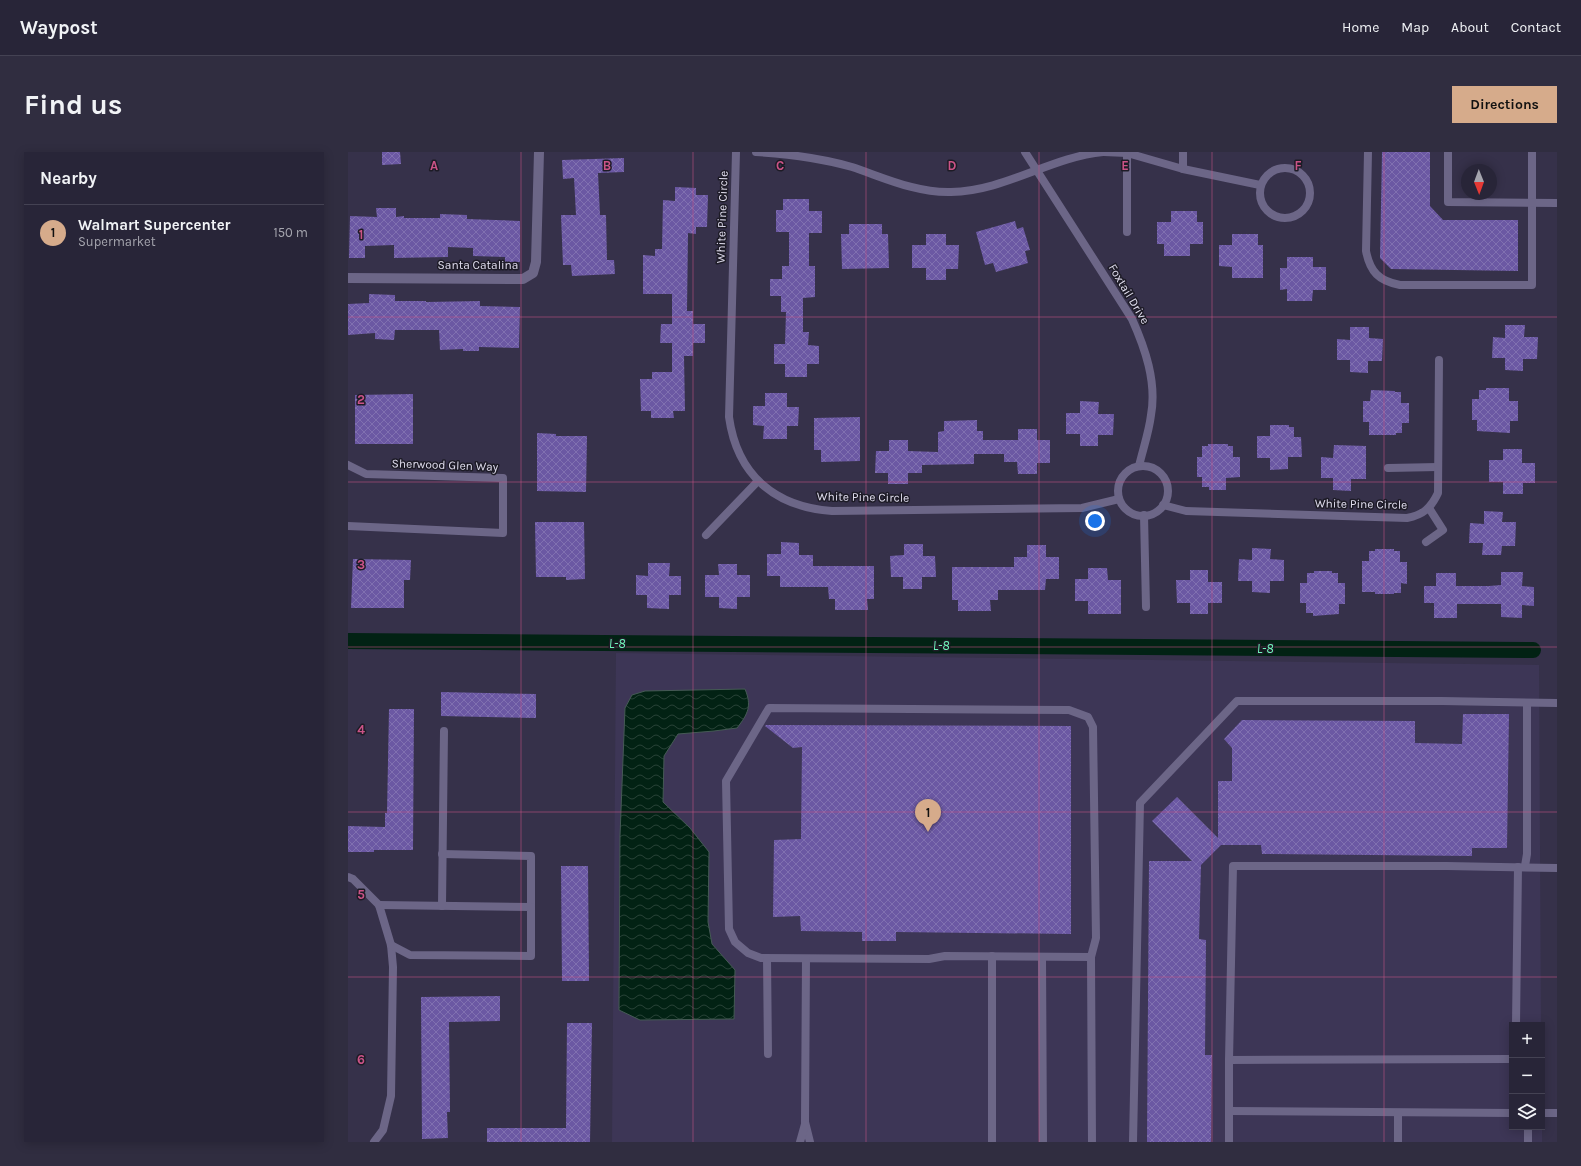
<!DOCTYPE html>
<html lang="en">
<head>
<meta charset="utf-8">
<style>
	:root { --surface:#282538; --page:#302d40; --text:#f1f3f6; --muted:#a5a5ae; --line:#444253; --accent:#d6ab8b }
	body { margin:0; font-family:Karla,sans-serif; background:var(--page); color:var(--text) }
	.controls { position:absolute; right:12px; bottom:12px; display:grid; overflow:hidden; border-radius:0px; box-shadow:0 2px 10px #0003 }
	.controls button { width:36px; height:36px; display:grid; place-items:center; padding:0; border:0; border-bottom:1px solid var(--line); background:var(--surface); color:var(--text); font:20px sans-serif }
	.compass { position:absolute; left:1113px; top:12px; width:36px; height:36px; border-radius:50%; background:var(--surface); box-shadow:0 2px 10px #0003; rotate:179deg }
	.you { position:absolute; left:747px; top:369px; width:14px; height:14px; margin:-10px; border:3px solid #fff; border-radius:50%; background:#1a73e8; box-shadow:0 0 0 6px #1a73e833 }
	.badge { display:grid; place-items:center; width:26px; height:26px; border-radius:50%; background:var(--accent); color:#111; font-size:13px; font-weight:700 }
	.pin { position:absolute; translate:-50% -33px; filter:drop-shadow(0 1px 2px #0008) }
	.pin::after { content:''; position:absolute; top:21px; width:14px; height:12px; background:inherit; clip-path:polygon(0 0,100% 0,50% 100%) }
	.list { margin:0; padding:0; list-style:none }
	h2 { display:flex; justify-content:space-between; align-items:center; height:52px; margin:0; padding:0 16px; font-size:17px }
	h2 small { font-size:13px; font-weight:400; color:var(--muted) }
	.list li { display:grid; grid-template-columns:26px 1fr auto; gap:12px; align-items:center; box-sizing:border-box; height:56px; padding:0 16px; border-top:1px solid var(--line) }
	.list b { display:block; font-size:15px; white-space:nowrap }
	.list p { margin:0; font-size:13px; white-space:nowrap; color:var(--muted) }
	.list em { font-size:13px; font-style:normal; color:var(--muted) }
	.icon { flex:none; width:22px; height:22px; fill:none; stroke:currentColor; stroke-width:2; stroke-linecap:round; stroke-linejoin:round }
	.map { position:relative; flex:none; width:1209px; height:990px; overflow:hidden; border-radius:0px }
	header { display:flex; align-items:center; gap:24px; box-sizing:border-box; height:56px; padding:0 20px; background:var(--surface); border-bottom:1px solid var(--line) }
	header strong { font-size:19px }
	nav { display:flex; gap:22px; margin-inline-start:auto; font-size:14px }
	.intro { display:flex; align-items:center; justify-content:space-between; box-sizing:border-box; height:96px; padding:0 24px }
	h1 { margin:0; font-size:28px }
	.button { padding:10px 18px; border-radius:0px; background:var(--accent); color:#111; font-size:14px; font-weight:700 }
	main { display:flex; gap:24px; padding:0 24px }
	aside { flex:1; background:var(--surface); border-radius:0px; box-shadow:0 2px 10px #0003 }
	.map>svg:first-child { display:block }
	.built { fill:#3d3656 }
	.water { fill:url(#water-waves); stroke:#455a55 }
	.lines { fill:none; stroke-linecap:round; stroke-linejoin:round }
	.canal { stroke:#022214; stroke-width:16 }
	.building { fill:url(#building-cross-hatch) }
	.lane { stroke:#6c6687; stroke-width:8 }
	.street { stroke:#6c6687; stroke-width:10 }
	.grid { fill:none; stroke:#cb5387; stroke-width:1; stroke-opacity:0.55 }
	.labels { text-anchor:middle; dominant-baseline:central; stroke-width:3; stroke-linejoin:round; paint-order:stroke }
	.street-label { font-size:12px; fill:#e0ddee; stroke:#1d1b26 }
	.water-label { font-size:13px; font-style:italic; fill:#6ff5ba; stroke:#1d1b26 }
	.grid-label { font-size:13px; text-anchor:middle; font-weight:bold; fill:#cb5387; stroke:#1d1b26; stroke-width:3; stroke-linejoin:round; paint-order:stroke }
</style>
</head>
<body>
<header>
<strong>Waypost</strong>
<nav><a>Home</a><a>Map</a><a>About</a><a>Contact</a></nav>
</header>
<div class="intro"><h1>Find us</h1><a class="button">Directions</a></div>
<main>
<aside>
<h2>Nearby<small></small></h2>
<ul class="list">
<li><span class="badge">1</span><div><b>Walmart Supercenter</b><p>Supermarket</p></div><em>150 m</em></li>
</ul>
</aside>
<div class="map">
<svg width="1209" height="990" viewBox="0 0 1209 990">
	<defs>
		<pattern id="water-waves" width="16" height="10" patternUnits="userSpaceOnUse"><rect width="16" height="10" fill="#022214"/><path d="M0 5q4-4 8 0t8 0" fill="none" stroke="#274236"/></pattern>
		<pattern id="building-cross-hatch" width="8" height="8" patternUnits="userSpaceOnUse"><rect width="8" height="8" fill="#6b58a3"/><path d="M0 0l8 8M0 8l8-8" fill="none" stroke="#8070b0"/></pattern>
	</defs>
	<rect width="100%" height="100%" fill="#36314a"/>
	<polygon class="built" points="268,501 1191,513 1193,873 1164,873 1164,975 1194,975 1194,946 1194,990 264,990"/>
	<path class="water" d="M397,537C404,554 400,562 389,576L366,579L330,582L316,604L315,650L342,676L361,700L360,770L364,792L387,818L386,867L292,868L271,858L272,684L277,556L284,543L297,539Z"/>
	<g class="lines">
		<polyline class="canal" points="0,489 1185,498"/>
	</g>
	<g class="building">
		<polygon points="34,0 52,0 53,12 34,13"/>
		<polygon points="1034,0 1082,0 1082,54 1095,68 1170,68 1170,119 1043,117 1032,106"/>
		<polygon points="276,6 276,20 250,21 252,63 258,63 259,108 266,108 267,122 224,124 223,113 215,113 213,63 228,63 226,26 215,27 214,8"/>
		<polygon points="327,35 348,36 348,43 360,43 359,75 348,75 348,82 340,81 339,159 345,159 345,172 357,172 357,191 345,191 345,204 336,204 337,259 325,259 326,266 303,266 303,259 293,259 292,227 304,227 304,220 324,220 324,191 312,191 313,172 324,172 324,142 295,142 295,103 307,104 307,97 314,97 315,48 327,49"/>
		<polygon points="435,47 461,47 461,59 474,59 474,81 461,81 461,114 467,114 467,145 455,146 455,180 461,180 460,193 471,194 471,212 459,212 459,225 437,225 437,212 426,212 426,192 437,192 438,160 433,160 433,144 422,144 422,127 434,127 434,114 441,114 441,80 428,80 428,58 435,58"/>
		<polygon points="28,56 48,56 48,65 56,64 56,66 92,66 92,62 119,63 119,67 172,69 172,110 157,110 157,105 125,104 125,96 100,95 100,105 46,106 46,93 17,94 17,106 1,106 2,64 29,65"/>
		<polygon points="823,59 849,59 849,70 855,70 855,92 842,92 842,104 816,104 816,92 809,92 809,70 823,70"/>
		<polygon points="667,69 669,77 675,75 682,98 677,99 680,111 648,120 645,111 637,113 628,80"/>
		<polygon points="501,72 534,72 534,82 540,82 541,116 494,117 493,82 501,82"/>
		<polygon points="578,82 598,82 598,93 611,93 610,117 598,117 598,128 578,128 578,116 564,116 564,93 578,93"/>
		<polygon points="884,82 910,82 910,93 915,93 915,126 884,126 884,115 871,114 871,93 884,93"/>
		<polygon points="939,105 965,105 965,115 978,115 978,138 965,138 964,149 939,149 939,137 932,138 932,116 939,116"/>
		<polygon points="21,142 47,143 47,149 78,149 78,150 132,149 132,154 172,155 171,196 131,195 131,199 115,199 115,197 92,198 91,178 47,178 46,188 27,187 27,181 0,183 0,152 21,151"/>
		<polygon points="1157,173 1177,173 1176,185 1190,185 1189,207 1175,207 1175,219 1157,218 1157,206 1144,206 1145,185 1157,186"/>
		<polygon points="1002,175 1021,175 1021,186 1035,187 1034,209 1020,209 1020,221 1002,220 1002,208 989,208 989,187 1002,188"/>
		<polygon points="1138,236 1161,236 1161,249 1170,249 1170,269 1162,269 1162,281 1129,279 1129,268 1124,268 1124,247 1131,247 1131,238 1138,238"/>
		<polygon points="1023,238 1047,239 1047,240 1053,240 1053,251 1061,251 1061,271 1054,271 1054,281 1048,281 1048,283 1021,283 1021,270 1015,270 1015,249 1022,249"/>
		<polygon points="417,241 439,241 439,255 451,255 450,274 439,274 439,287 415,287 416,274 405,273 405,254 417,254"/>
		<polygon points="65,242 65,292 7,292 7,243"/>
		<polygon points="732,249 751,250 750,262 766,262 765,283 750,283 750,294 732,294 732,282 718,282 718,261 732,261"/>
		<polygon points="512,265 512,309 473,310 473,298 466,298 466,266"/>
		<polygon points="629,268 629,279 635,279 635,288 670,288 670,277 689,277 689,288 702,288 702,311 689,311 689,322 670,322 669,310 656,310 656,302 626,302 626,312 574,313 574,321 560,321 560,332 540,332 540,321 527,321 528,299 541,299 541,288 560,288 560,299 590,300 590,280 596,279 596,269"/>
		<polygon points="922,273 941,273 941,275 946,275 946,285 953,285 954,305 940,305 940,317 922,318 922,306 909,306 909,284 922,284"/>
		<polygon points="189,281 208,282 208,284 239,284 238,340 189,339"/>
		<polygon points="860,292 880,292 880,294 885,294 885,305 892,305 892,325 878,326 878,338 861,338 861,335 854,335 854,325 849,325 849,305 854,305 854,294 860,294"/>
		<polygon points="986,293 1018,294 1018,327 1003,327 1003,339 985,338 985,326 973,326 973,305 985,306"/>
		<polygon points="1155,297 1174,297 1174,311 1187,311 1187,331 1175,331 1175,342 1155,342 1155,330 1141,330 1141,308 1155,308"/>
		<polygon points="1136,359 1155,360 1154,370 1168,370 1167,394 1154,394 1153,403 1134,403 1135,391 1121,391 1122,371 1136,372"/>
		<polygon points="187,370 236,370 237,427 218,428 218,425 188,425"/>
		<polygon points="433,390 451,391 451,403 465,403 465,414 526,414 526,447 519,447 520,458 487,458 487,447 481,447 480,435 432,435 432,424 419,424 419,402 433,402"/>
		<polygon points="556,392 575,392 575,404 587,404 588,425 574,425 574,437 555,437 555,425 543,425 542,404 556,403"/>
		<polygon points="679,393 698,393 698,405 711,405 711,427 698,427 697,438 650,438 650,448 642,448 643,459 610,459 610,448 604,448 604,415 666,415 666,405 679,405"/>
		<polygon points="904,396 923,397 922,407 936,408 936,429 922,429 922,441 904,440 904,429 890,429 891,407 904,408"/>
		<polygon points="1027,397 1046,397 1046,399 1052,399 1052,410 1059,410 1059,432 1053,431 1053,441 1046,441 1046,442 1027,442 1027,440 1014,440 1014,409 1021,409 1021,399 1027,399"/>
		<polygon points="5,407 63,408 62,428 56,428 56,456 3,456"/>
		<polygon points="300,411 322,411 321,424 333,424 333,443 321,443 321,457 299,456 299,443 288,443 288,423 300,424"/>
		<polygon points="370,412 389,412 389,423 402,423 402,445 389,445 389,457 371,456 371,445 357,445 357,423 371,423"/>
		<polygon points="740,416 759,416 760,428 773,428 773,462 740,462 740,449 727,449 727,427 740,427"/>
		<polygon points="842,418 860,418 860,430 874,430 874,451 860,451 860,462 842,462 842,451 829,451 828,428 842,428"/>
		<polygon points="966,419 984,419 984,421 990,421 990,431 997,431 997,452 991,452 991,462 965,464 965,461 958,461 958,451 952,451 952,431 959,431 959,421 966,421"/>
		<polygon points="1153,420 1175,420 1174,434 1186,435 1186,454 1174,453 1174,466 1153,465 1153,452 1109,452 1109,466 1086,466 1086,451 1076,451 1076,434 1088,434 1088,421 1108,421 1108,434 1141,434 1153,433"/>
		<polygon points="93,540 188,542 188,566 93,564"/>
		<polygon points="41,557 66,557 65,698 26,698 26,700 0,700 0,674 37,675 37,661 39,661"/>
		<polygon points="1115,562 1161,562 1159,696 1124,696 1124,704 914,702 913,693 873,693 853,713 851,787 858,788 857,903 864,903 863,990 799,990 801,709 844,709 804,669 829,645 870,686 870,629 884,629 884,596 876,587 894,568 1067,569 1067,591 1114,592"/>
		<polygon points="418,573 723,574 723,782 548,780 548,789 514,789 514,780 453,779 452,764 425,765 426,688 453,687 454,595 445,596 417,574"/>
		<polygon points="213,714 240,714 241,829 214,829"/>
		<polygon points="152,844 152,869 101,870 102,960 99,960 100,986 74,987 73,845"/>
		<polygon points="219,871 244,871 242,990 139,990 139,976 218,976"/>
	</g>
	<g class="lines">
		<g class="lane">
			<path d="M388,0L381,265C389,323 427,355 484,359L734,356L771,347"/>
			<path d="M408,0C440,2 473,6 504,15C537,26 568,41 603,40C657,39 703,5 755,0"/>
			<path d="M677,0L784,167C797,196 809,230 803,263C801,280 795,297 791,314"/>
			<polyline points="756,0 779,1 835,17 912,33"/>
			<polyline points="835,0 835,17"/>
			<path d="M1020,0L1018,99C1022,120 1031,129 1052,133H1184V0"/>
			<polyline points="1100,0 1100,50 1209,51"/>
			<polyline points="779,1 779,80"/>
			<circle cx="937" cy="41" r="25"/>
			<polyline points="0,313 18,322 155,326 155,381 0,374"/>
			<circle cx="795" cy="339" r="25"/>
			<polyline points="1040,316 1090,315"/>
			<path d="M815,353L838,359L1059,366C1075,363 1083,356 1090,341L1091,208"/>
			<polyline points="796,363 798,455"/>
			<polyline points="358,383 410,329"/>
			<polyline points="1078,390 1095,378 1081,356"/>
			<polyline points="94,702 183,704 183,755"/>
			<polyline points="1177,714 1179,702 1179,551"/>
			<polyline points="0,725 5,727 31,753 43,793 45,815 43,944 35,978 26,990"/>
			<polyline points="31,753 183,755 183,804 62,803 43,793"/>
			<polyline points="94,754 96,579"/>
			<polyline points="694,805 695,990"/>
			<polyline points="743,805 597,804 581,807 413,806 400,801 387,790 381,777 378,629 421,556 721,558 740,565 745,575 748,786 743,805 744,990"/>
			<polyline points="419,806 420,902"/>
			<polyline points="458,807 457,970 462,990"/>
			<polyline points="1168,873 1170,715"/>
			<polyline points="881,908 1164,907"/>
			<polyline points="881,959 1164,961"/>
			<polyline points="1194,961 1209,961"/>
			<polyline points="1180,975 1180,990"/>
			<polyline points="452,990 457,972"/>
			<polyline points="644,990 644,804"/>
			<polyline points="785,990 792,651 889,549 1094,549 1209,551"/>
			<polyline points="881,990 881,908 885,714 1099,714 1209,716"/>
			<polyline points="1050,990 1050,961"/>
		</g>
		<polyline class="street" points="0,126 175,127 185,121 188,110 191,0"/>
	</g>
	<path class="grid" d="M173,0V990M345,0V990M518,0V990M691,0V990M864,0V990M1036,0V990M0,165H1209M0,330H1209M0,495H1209M0,660H1209M0,825H1209"/>
	<g class="labels">
		<g class="street-label">
			<text transform="translate(374 65) rotate(-88)">White Pine Circle</text>
			<text x="130" y="113">Santa Catalina</text>
			<text transform="translate(781 142) rotate(59)">Foxtail Drive</text>
			<text transform="translate(97 313) rotate(2)">Sherwood Glen Way</text>
			<text transform="translate(515 345) rotate(1)">White Pine Circle</text>
			<text transform="translate(1013 352) rotate(1)">White Pine Circle</text>
		</g>
		<g class="water-label">
			<text x="269" y="491">L-8</text>
			<text x="593" y="493">L-8</text>
			<text x="917" y="496">L-8</text>
		</g>
	</g>
	<g class="grid-label">
		<text x="86" y="18">A</text>
		<text x="259" y="18">B</text>
		<text x="432" y="18">C</text>
		<text x="604" y="18">D</text>
		<text x="777" y="18">E</text>
		<text x="950" y="18">F</text>
		<text x="13" y="87">1</text>
		<text x="13" y="252">2</text>
		<text x="13" y="417">3</text>
		<text x="13" y="582">4</text>
		<text x="13" y="747">5</text>
		<text x="13" y="912">6</text>
	</g>
</svg>
<div class="controls">
<button>+</button>
<button>−</button>
<button><svg class="icon" aria-label="layers" viewBox="0 0 24 24"><path d="M12 4l9 5-9 5-9-5zM3 14l9 5 9-5"/></svg></button>
</div>
<svg class="compass" viewBox="-18 -18 36 36"><path d="M0-13l5 13h-10z" fill="#e53935"/><path d="M0 13l5-13h-10z" fill="#a5a5ae"/></svg>
<div class="you"></div>
<div class="pin badge" style="left:580px;top:680px">1</div>
</div>
</main>
</body>
</html>
